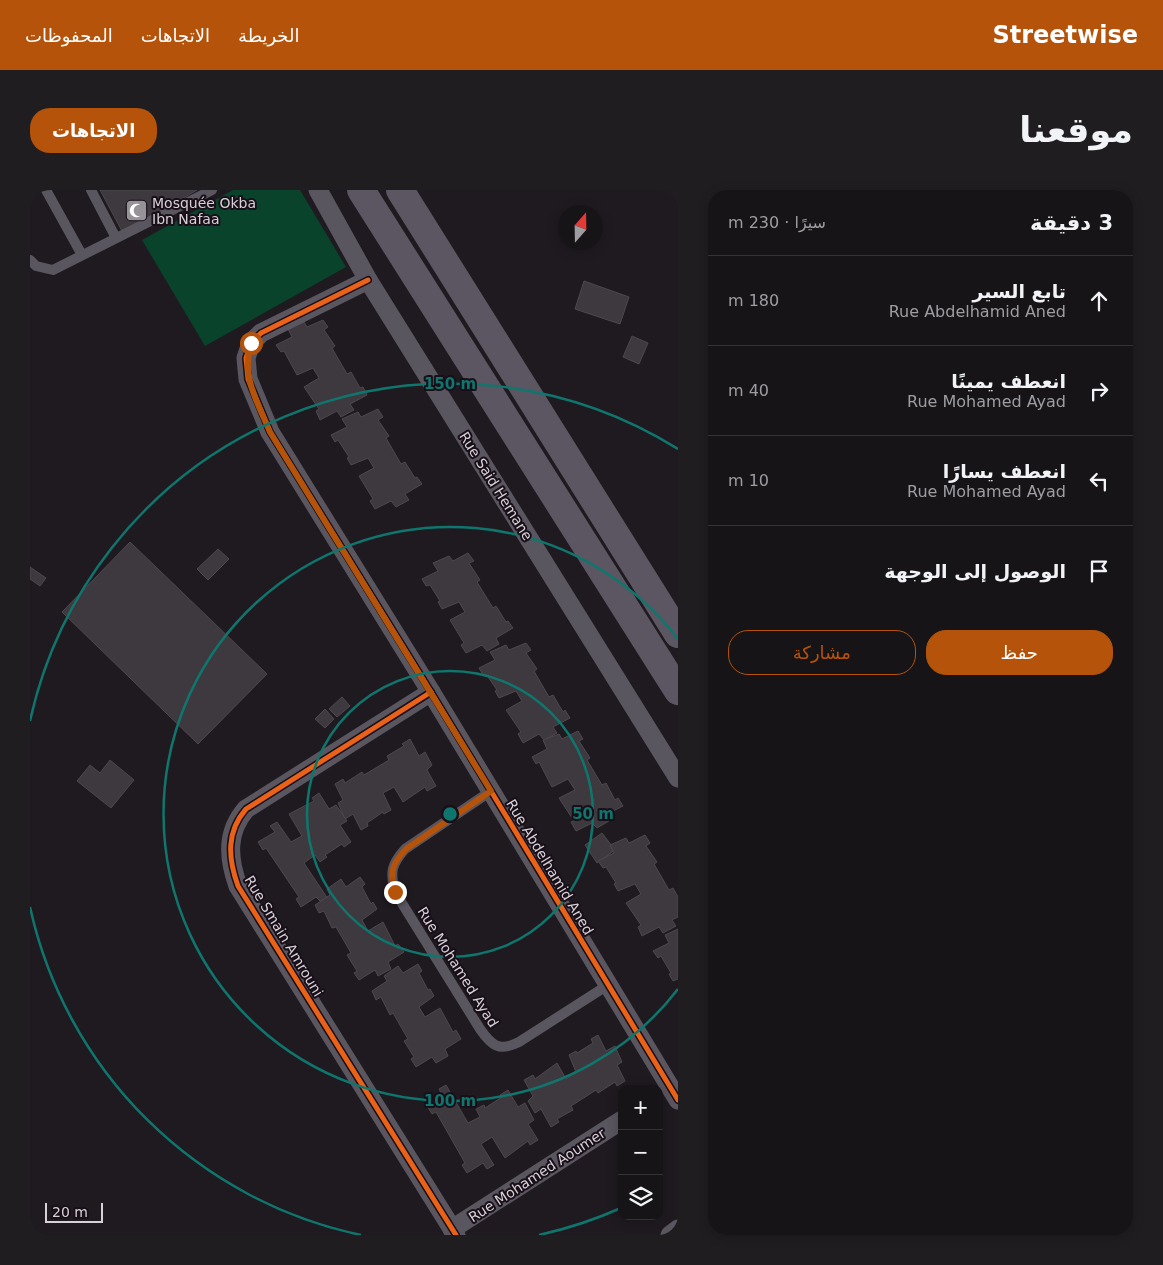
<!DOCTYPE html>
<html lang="ar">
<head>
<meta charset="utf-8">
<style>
	:root { --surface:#171418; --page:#201d21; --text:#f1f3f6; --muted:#9e9ea2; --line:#363337; --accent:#b45309 }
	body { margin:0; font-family:"DejaVu Sans",Cairo,sans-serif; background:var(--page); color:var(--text); direction:rtl }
	.controls { position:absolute; right:15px; bottom:15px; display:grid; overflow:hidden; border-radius:10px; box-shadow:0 2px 12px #0003 }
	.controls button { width:45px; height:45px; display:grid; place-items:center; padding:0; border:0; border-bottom:1px solid var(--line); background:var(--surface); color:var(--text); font:25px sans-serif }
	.compass { position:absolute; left:528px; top:15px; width:45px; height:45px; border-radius:50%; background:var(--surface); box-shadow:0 2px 12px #0003; rotate:20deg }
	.scale { position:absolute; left:15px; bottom:12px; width:58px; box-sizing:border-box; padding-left:5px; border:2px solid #d8d2d8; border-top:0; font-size:14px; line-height:18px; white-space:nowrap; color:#d8d2d8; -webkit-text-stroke:4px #180f19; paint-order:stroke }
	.stop { position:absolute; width:15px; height:15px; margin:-11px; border:4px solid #b45309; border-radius:50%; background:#fff }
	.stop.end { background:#b45309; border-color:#fff; box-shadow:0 1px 5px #0008 }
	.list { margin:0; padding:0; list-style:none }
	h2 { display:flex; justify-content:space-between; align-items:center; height:65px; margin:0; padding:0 20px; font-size:21px }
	h2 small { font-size:16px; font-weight:400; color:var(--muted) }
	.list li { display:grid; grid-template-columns:32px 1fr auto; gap:15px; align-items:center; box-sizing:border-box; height:90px; padding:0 20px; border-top:1px solid var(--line) }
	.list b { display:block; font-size:19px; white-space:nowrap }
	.list p { margin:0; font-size:16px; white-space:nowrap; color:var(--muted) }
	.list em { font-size:16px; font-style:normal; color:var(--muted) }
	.actions { display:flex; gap:10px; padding:15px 20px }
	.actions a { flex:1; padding:11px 0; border:1px solid var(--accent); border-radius:20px; text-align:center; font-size:18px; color:var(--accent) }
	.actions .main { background:var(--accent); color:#fff }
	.icon { flex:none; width:28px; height:28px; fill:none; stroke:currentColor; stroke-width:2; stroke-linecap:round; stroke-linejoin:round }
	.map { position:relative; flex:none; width:648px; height:1045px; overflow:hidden; direction:ltr; border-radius:20px }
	header { display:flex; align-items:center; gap:30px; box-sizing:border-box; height:70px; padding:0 25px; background:var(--accent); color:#fff }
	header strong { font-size:24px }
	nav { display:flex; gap:28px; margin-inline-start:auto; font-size:18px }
	.intro { display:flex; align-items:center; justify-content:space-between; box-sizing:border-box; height:120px; padding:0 30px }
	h1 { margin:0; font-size:35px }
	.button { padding:12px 22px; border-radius:20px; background:var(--accent); color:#fff; font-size:18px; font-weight:700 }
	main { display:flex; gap:30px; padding:0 30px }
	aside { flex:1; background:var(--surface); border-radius:20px; box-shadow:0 2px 12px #0003 }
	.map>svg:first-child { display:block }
	.green { fill:#09432c }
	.building { fill:#3d393e; stroke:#4c484d }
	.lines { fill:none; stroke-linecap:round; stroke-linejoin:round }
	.lane { stroke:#5a565f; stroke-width:10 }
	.street { stroke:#5a565f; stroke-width:19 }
	.primary { stroke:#5b5661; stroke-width:28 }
	.cycleway-casing { stroke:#180f19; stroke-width:8 }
	.cycleway { stroke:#ea6118; stroke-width:5 }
	.route { stroke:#b45309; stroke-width:6 }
	.ring { fill:none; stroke:#0f766e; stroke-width:2.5 }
	.labels { text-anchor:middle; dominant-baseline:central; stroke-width:4; stroke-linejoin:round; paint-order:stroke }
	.poi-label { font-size:14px; fill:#d8d2d8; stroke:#180f19; text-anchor:start }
	.street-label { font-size:14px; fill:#d8d2d8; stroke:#180f19 }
	.centre { fill:#0f766e; stroke:#180f19; stroke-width:2.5 }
	.ring-label { font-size:15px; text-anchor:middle; font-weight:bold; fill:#0f766e; stroke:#180f19; stroke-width:4; stroke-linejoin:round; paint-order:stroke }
</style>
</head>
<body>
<header>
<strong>Streetwise</strong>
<nav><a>الخريطة</a><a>الاتجاهات</a><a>المحفوظات</a></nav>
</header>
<div class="intro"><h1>موقعنا</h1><a class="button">الاتجاهات</a></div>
<main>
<aside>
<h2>3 دقيقة<small>سيرًا · 230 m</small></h2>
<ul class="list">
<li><svg class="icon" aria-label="ahead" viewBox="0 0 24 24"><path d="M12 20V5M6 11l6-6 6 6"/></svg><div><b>تابع السير</b><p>Rue Abdelhamid Aned</p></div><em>180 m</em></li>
<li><svg class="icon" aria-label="right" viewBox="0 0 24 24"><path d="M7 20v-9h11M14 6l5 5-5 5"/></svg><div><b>انعطف يمينًا</b><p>Rue Mohamed Ayad</p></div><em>40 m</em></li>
<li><svg class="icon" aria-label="left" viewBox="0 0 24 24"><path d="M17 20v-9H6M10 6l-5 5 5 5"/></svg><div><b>انعطف يسارًا</b><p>Rue Mohamed Ayad</p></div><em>10 m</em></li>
<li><svg class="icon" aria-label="arrive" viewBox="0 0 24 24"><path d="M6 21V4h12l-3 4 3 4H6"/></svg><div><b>الوصول إلى الوجهة</b></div></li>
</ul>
<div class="actions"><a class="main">حفظ</a><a>مشاركة</a></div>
</aside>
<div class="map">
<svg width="648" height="1045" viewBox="0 0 648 1045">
	<rect width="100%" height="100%" fill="#1f1a20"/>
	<polygon class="green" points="203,0 270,0 316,77 175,156 112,50"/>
	<g class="building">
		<polygon points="70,0 167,0 93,43"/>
		<polygon points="554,91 599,107 590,134 545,119"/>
		<polygon points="293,130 298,137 294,140 305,156 302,158 317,184 321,182 330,198 333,197 337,205 320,214 324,220 311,227 307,221 290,230 286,221 289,219 274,197 289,188 283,178 267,185 254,161 251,162 246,155 262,147 258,139 274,132 277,137"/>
		<polygon points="602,146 618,153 609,174 593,167"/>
		<polygon points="348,219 353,227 348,230 359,246 356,248 371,274 375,272 385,288 387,287 392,294 375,304 379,310 366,317 361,311 345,319 340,311 343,309 329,286 344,278 338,268 321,275 317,268 319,267 308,250 305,252 301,245 317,237 312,229 328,222 331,227"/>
		<polygon points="100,352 237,484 168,554 32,422"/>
		<polygon points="188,359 199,369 178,390 167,379"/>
		<polygon points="438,363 444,371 439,373 450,390 447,392 463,418 466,416 476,432 478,431 483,438 466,448 469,454 457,461 452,455 436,463 431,455 434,453 420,430 435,422 429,412 412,419 408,412 410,411 400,395 396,396 392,389 408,381 403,373 419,366 423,371"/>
		<polygon points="0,377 16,388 10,396 0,389"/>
		<polygon points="496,453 501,460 496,463 507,479 504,481 519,507 523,505 533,522 535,520 540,528 523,537 527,543 514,550 509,544 493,553 488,544 491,542 476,520 492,511 486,501 469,508 465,501 467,500 456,484 453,485 449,478 465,470 460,462 476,455 479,460"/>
		<polygon points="312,507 320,516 307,527 299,519"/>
		<polygon points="295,519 304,529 295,538 285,529"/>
		<polygon points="548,541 553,549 549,551 560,568 557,570 572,595 576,593 585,610 588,608 593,616 575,625 579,631 567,638 562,633 546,641 541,632 544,631 529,608 545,600 538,589 522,597 509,572 506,574 502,567 517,559 513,550 529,544 532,549"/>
		<polygon points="380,549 389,566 395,562 402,575 397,580 406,596 397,601 395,597 373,612 364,597 353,603 361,620 354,624 353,622 337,633 338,636 331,640 323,624 315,629 308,613 313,610 305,594 313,589 315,593 332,582 334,585 359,570 357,566 374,556 372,554"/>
		<polygon points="80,570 104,590 81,618 47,591 60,575 70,583"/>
		<polygon points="289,603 299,619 306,615 317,631 310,635 321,652 314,657 312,654 295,665 297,667 290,672 285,665 274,673 298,709 292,713 286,707 271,717 266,709 269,707 236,658 233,660 228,652 245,642 240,636 247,632 261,652 272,646 259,624 284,611 282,608"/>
		<polygon points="572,643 585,660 567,673 555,655"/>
		<polygon points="615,645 620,653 616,656 627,672 624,674 639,700 643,698 648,707 648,727 642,730 646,736 633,743 629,737 612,746 608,737 611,735 596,713 611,704 605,694 588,701 584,694 586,693 576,677 573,678 568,671 584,663 580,655 596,648 599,653"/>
		<polygon points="330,687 335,694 332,697 341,714 343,712 347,719 332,730 338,741 353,732 365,756 368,754 374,762 358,772 361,779 348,786 345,780 329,790 324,783 327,781 317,765 321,763 306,737 302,738 294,721 289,723 285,715 300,705 297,699 311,689 316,697"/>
		<polygon points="648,739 648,789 643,791 639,784 641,783 631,766 628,768 623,761 639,753 635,745"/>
		<polygon points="388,774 392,781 389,783 398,800 400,799 404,806 389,817 395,827 410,818 423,842 426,840 431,849 415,859 418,866 406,873 402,867 386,877 381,869 384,867 374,851 378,849 363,823 360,825 351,807 346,810 342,801 357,791 354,786 368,776 373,783"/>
		<polygon points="568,845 576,861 585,856 592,872 587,875 595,891 587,896 585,892 568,903 566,900 541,916 543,920 527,929 529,932 521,937 511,919 505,923 498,911 503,906 494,890 503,885 505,889 527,873 536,889 546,882 539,865 546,861 547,863 563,853 561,849"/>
		<polygon points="416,895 438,933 450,927 446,919 454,915 455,918 472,907 470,905 478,900 488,917 495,913 504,930 498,934 508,950 500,955 498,951 475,968 462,947 451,954 464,975 457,979 453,973 437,983 432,975 435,973 406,922 402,924 397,916 413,907 409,899"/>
	</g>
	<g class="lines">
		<g class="lane">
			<polyline points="16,0 52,65"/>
			<polyline points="61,0 86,48"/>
			<polyline points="0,70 6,76 23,80 182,0"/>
			<path d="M461,601L375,659C361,675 360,682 365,702L450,839C462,856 469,862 489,852L578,795"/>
		</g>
		<g class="street">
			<polyline points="288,0 338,90 648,588"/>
			<polyline points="338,90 231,143 221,153 216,168 218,189 240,242 401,502 648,910"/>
			<path d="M401,502L216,619C196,642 198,668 208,696L426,1045"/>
			<polyline points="422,1039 592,930"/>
			<polyline points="640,1045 648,1039"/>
		</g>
		<g class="primary">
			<polyline points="331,0 648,501"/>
			<polyline points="370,0 648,444"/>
		</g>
		<defs>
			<g id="cycleway">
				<polyline points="338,90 231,143 221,153 216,168 218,189 240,242 401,502 648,910"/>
				<path d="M401,502L216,619C196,642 198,668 208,696L426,1045"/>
			</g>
		</defs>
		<use href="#cycleway" class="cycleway-casing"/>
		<use href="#cycleway" class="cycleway"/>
	</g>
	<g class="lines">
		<path class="route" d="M221,153C211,187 227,211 240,242L461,601L376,659C361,675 360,682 365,702"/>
	</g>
	<g class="ring">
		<circle cx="420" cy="624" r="143"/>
		<path d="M648 799A287 287 0 1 1 648 449"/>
		<path d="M591 1018A430 430 0 0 1 509 1045M331 1045A430 430 0 0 1 0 717M0 531A430 430 0 0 1 648 259"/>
	</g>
	<defs>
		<symbol id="mosque-square" viewBox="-11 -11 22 22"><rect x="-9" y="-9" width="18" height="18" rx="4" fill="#979298" stroke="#180f19"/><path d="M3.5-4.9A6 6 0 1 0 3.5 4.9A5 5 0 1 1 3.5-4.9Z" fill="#fff"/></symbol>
	</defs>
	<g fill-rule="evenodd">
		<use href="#mosque-square" x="94" y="8" width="25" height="25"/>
	</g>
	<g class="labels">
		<g class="poi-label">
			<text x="122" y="13">Mosquée Okba<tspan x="122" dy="16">Ibn Nafaa</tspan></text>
		</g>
		<g class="street-label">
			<text transform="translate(466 296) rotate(58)">Rue Said Hemane</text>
			<text transform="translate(520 677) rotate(59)">Rue Abdelhamid Aned</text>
			<text transform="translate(254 746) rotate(59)">Rue Smain Amrouni</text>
			<text transform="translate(428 777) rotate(58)">Rue Mohamed Ayad</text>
			<text transform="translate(507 985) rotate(-33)">Rue Mohamed Aoumer</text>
		</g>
	</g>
	<circle cx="420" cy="624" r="8" class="centre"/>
	<g class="ring-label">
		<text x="420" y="199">150 m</text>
		<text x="563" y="629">50 m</text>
		<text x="420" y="916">100 m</text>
	</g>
</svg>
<div class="controls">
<button>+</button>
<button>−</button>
<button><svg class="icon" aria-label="layers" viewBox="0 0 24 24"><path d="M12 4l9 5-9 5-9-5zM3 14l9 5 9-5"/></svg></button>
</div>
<svg class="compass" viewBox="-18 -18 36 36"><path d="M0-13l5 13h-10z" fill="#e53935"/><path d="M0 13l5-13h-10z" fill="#9e9ea2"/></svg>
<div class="scale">20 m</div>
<div class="stop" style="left:221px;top:153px"></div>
<div class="stop end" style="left:365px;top:702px"></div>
</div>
</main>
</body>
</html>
